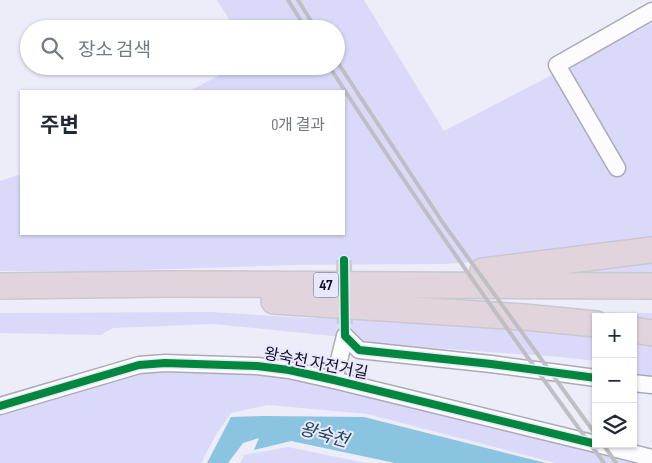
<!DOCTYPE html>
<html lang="ko">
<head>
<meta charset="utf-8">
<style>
	:root { --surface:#fff; --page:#f6f6f7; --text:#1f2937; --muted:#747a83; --line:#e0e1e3 }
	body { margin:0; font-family:"Sofia Sans Condensed","Noto Sans KR",sans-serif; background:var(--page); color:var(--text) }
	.controls { position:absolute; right:15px; bottom:15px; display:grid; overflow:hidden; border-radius:0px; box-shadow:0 1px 4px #0004 }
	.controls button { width:45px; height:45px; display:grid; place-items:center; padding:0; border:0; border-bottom:1px solid var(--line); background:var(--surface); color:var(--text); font:25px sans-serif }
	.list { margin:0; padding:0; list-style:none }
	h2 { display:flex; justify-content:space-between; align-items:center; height:65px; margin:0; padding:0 20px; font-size:21px }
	h2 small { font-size:16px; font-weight:400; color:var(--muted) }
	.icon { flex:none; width:28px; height:28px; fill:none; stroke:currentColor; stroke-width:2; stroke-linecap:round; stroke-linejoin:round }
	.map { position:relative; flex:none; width:652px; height:463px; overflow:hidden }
	.search { position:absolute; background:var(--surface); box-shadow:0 1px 4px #0004; left:20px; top:20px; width:325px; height:55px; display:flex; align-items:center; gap:12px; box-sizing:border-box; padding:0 18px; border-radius:28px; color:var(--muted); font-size:19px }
	.panel { position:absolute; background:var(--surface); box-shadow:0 1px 4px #0004; left:20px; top:90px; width:325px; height:145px; border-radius:0px }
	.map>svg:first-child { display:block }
	.green { fill:#dbd9fa }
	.water { fill:#8ac4e1 }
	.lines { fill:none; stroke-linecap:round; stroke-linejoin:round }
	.minor-tunnel { stroke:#cccbd8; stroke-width:16; stroke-dasharray:16 8; stroke-linecap:butt }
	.minor-casing { stroke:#abaab6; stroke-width:19 }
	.highway-casing { stroke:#c9c8cf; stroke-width:28 }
	.minor { stroke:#fcfcfe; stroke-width:16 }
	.highway { stroke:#e1d4dd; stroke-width:25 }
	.rail { stroke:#bfbfc3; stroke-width:4 }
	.cycleway-casing { stroke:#e9e7fe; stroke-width:11 }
	.cycleway { stroke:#00873e; stroke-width:8 }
	.labels { text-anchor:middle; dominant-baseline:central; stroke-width:4; stroke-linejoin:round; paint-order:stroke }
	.shield { fill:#e9e7fe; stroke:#525060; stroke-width:1 }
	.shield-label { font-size:15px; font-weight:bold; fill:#110f1c }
	.street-label { font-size:16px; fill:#110f1c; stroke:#e9e7fe }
	.water-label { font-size:18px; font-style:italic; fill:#224757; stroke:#e9e7fe }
</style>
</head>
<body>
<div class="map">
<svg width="652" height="463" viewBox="0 0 652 463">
	<rect width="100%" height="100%" fill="#edecf9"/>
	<g class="green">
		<polygon points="217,0 364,0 444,131 652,23 652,237 592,251 536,258 443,264 293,265 108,271 0,271 0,181 21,174 21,234 344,234 344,91 189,91 237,66 336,66 336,29 235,29"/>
		<polygon points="652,260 652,273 580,273 560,271"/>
		<polygon points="211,312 308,318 449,319 596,333 596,361 561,357 364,343 351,334 333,336 213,324 113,328 101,335 0,333 0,313"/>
		<polygon points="584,312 652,313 652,324 633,322 633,317 596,317"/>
		<polygon points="633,340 652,343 652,377 633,375"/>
		<polygon points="152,372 216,372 267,376 321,385 419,408 632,463 556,463 367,414 268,405 231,413 217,433 201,463 0,463 0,413 130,375"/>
		<polygon points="288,447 366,463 240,463 244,455"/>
	</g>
	<polygon class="water" points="263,416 364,417 546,463 395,463 291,441 254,450 259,438 243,443 228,463 207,463 231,417"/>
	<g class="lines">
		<polyline class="minor-tunnel" points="344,260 345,336"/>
		<defs>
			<g id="minor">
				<polyline points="617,168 557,65 652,11"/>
				<polyline points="345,336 359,350 491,364 596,378"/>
				<polyline points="334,380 345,336"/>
				<polyline points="633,383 652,385"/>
				<polyline points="0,406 139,365 165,363 257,366 289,370 334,380 596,444"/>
				<polyline points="597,444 652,458"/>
			</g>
			<g id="highway">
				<polyline points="483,271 652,250"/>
				<polyline points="0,286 168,284 652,286"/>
				<polyline points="274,301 524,317 596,324"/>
				<polyline points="633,330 652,333"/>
			</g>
		</defs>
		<use href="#minor" class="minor-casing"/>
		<use href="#highway" class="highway-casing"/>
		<use href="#minor" class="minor"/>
		<use href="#highway" class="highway"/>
		<g class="rail">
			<polyline points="288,0 306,29"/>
			<polyline points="298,0 316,29"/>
			<polyline points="336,60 443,223 596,435"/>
			<path d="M329,66C416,202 509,333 604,463"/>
			<polyline points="603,444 616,463"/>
		</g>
		<defs>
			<g id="cycleway">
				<polyline points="344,260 345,336 359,350 491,364 596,378"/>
				<polyline points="0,406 139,365 165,363 257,366 289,370 334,380 596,444"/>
			</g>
		</defs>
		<use href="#cycleway" class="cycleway-casing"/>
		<use href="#cycleway" class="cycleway"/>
	</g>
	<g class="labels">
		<rect class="shield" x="313.5" y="272.5" width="25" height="25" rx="4"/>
		<g class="shield-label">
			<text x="326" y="285">47</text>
		</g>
		<g class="street-label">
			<text transform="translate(316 364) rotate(11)">왕숙천 자전거길</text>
		</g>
		<g class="water-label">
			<text transform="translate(324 435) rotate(16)">왕숙천</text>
		</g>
	</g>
</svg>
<div class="controls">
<button>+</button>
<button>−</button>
<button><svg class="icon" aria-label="layers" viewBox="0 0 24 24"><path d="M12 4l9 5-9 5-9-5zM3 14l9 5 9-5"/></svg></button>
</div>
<div class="search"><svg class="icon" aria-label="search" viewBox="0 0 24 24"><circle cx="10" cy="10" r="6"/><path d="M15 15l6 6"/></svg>장소 검색</div>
<section class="panel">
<h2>주변<small>0개 결과</small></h2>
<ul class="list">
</ul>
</section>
</div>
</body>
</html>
